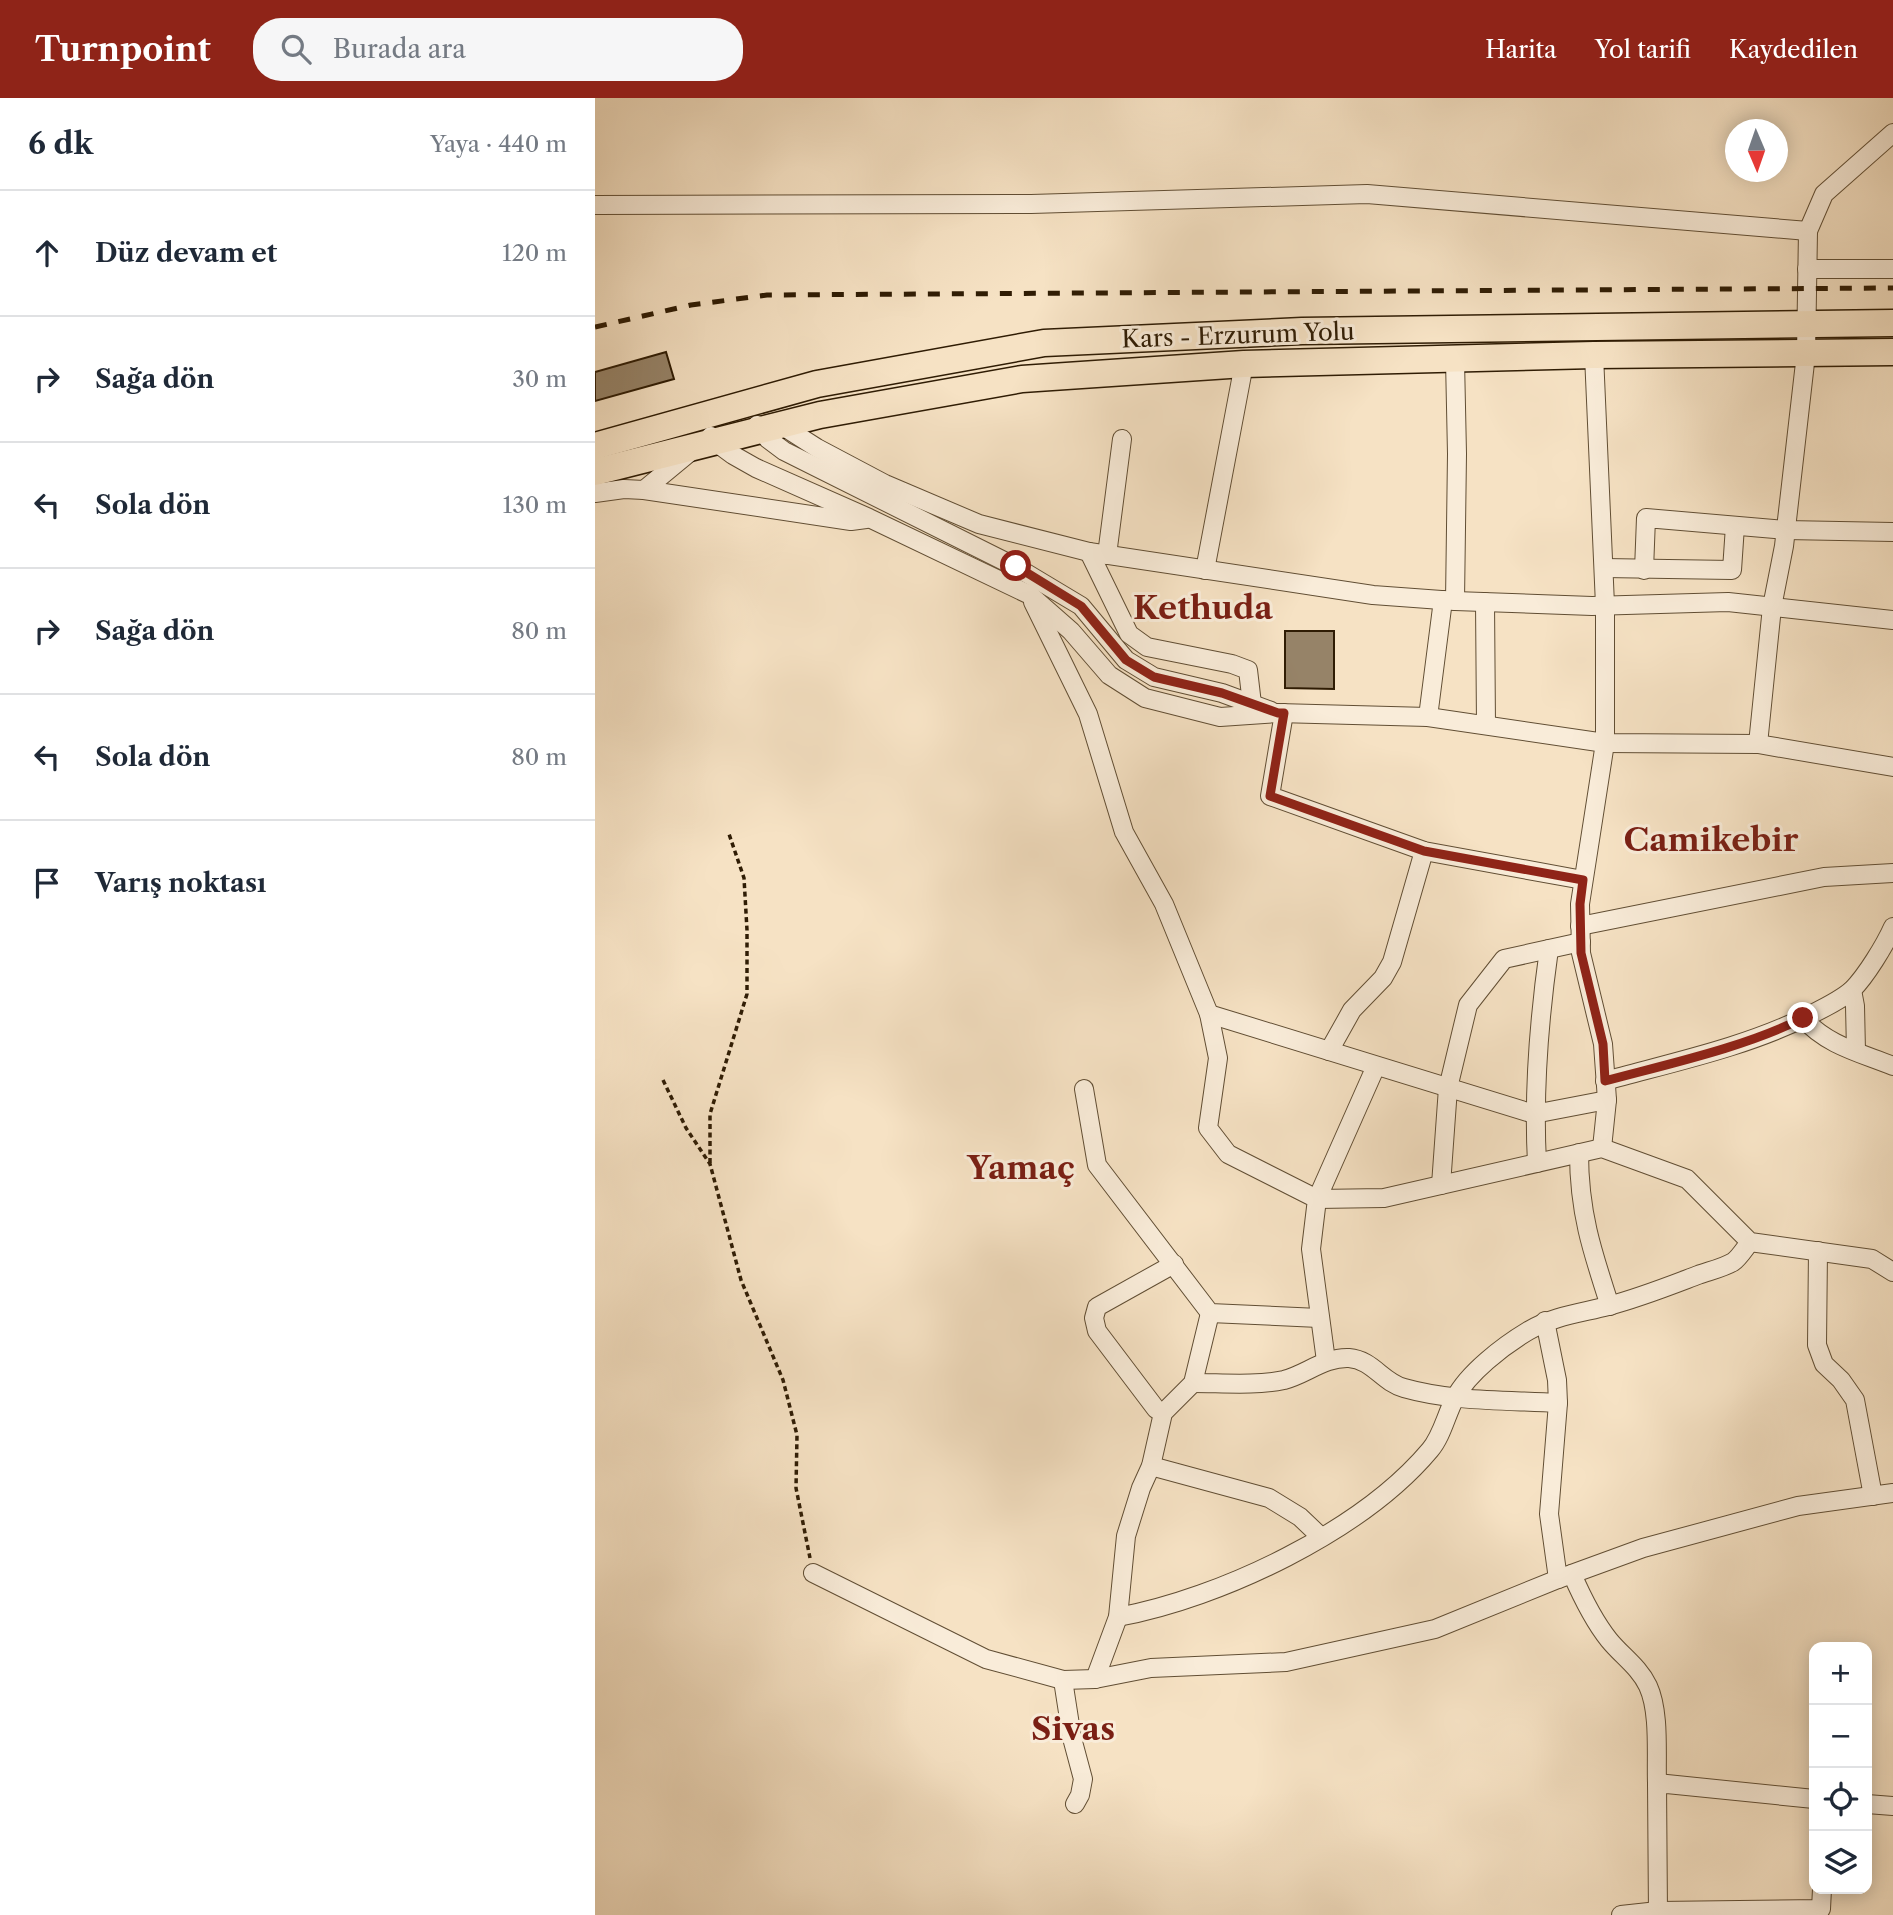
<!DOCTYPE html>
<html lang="tr">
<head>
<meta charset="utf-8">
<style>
	:root { --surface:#fff; --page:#f6f6f7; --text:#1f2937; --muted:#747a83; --line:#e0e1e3; --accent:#8f2418 }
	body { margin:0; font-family:"Libre Caslon Text",serif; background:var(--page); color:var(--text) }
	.controls { position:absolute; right:21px; bottom:21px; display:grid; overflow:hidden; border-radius:14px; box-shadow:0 4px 18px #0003 }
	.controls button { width:63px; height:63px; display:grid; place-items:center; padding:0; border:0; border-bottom:2px solid var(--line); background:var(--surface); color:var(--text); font:35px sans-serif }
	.compass { position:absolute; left:1130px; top:21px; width:63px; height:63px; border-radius:50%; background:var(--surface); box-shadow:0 4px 18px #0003; rotate:178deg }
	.stop { position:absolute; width:21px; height:21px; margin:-16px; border:5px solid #8f2418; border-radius:50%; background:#fff }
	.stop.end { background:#8f2418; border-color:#fff; box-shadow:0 2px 7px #0008 }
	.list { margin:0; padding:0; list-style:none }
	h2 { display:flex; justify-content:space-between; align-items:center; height:91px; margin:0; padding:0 28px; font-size:30px }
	h2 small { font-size:23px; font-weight:400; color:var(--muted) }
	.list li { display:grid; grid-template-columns:46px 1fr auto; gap:21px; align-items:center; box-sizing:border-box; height:126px; padding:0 28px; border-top:2px solid var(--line) }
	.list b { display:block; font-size:26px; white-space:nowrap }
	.list em { font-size:23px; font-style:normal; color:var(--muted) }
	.icon { flex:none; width:38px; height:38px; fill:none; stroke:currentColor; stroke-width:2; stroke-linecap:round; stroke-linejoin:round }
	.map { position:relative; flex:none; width:1298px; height:1817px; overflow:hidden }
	header { display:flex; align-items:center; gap:42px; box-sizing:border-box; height:98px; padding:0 35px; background:var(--accent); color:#fff }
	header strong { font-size:33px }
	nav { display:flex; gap:38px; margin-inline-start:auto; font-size:24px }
	.search { width:490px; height:63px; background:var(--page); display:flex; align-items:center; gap:18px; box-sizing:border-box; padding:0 24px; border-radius:28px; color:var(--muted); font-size:26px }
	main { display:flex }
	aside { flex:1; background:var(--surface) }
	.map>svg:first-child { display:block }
	.building { fill:#968368; stroke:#2f1c04; stroke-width:2 }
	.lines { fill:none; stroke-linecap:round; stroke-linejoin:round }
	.minor-casing { stroke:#614e34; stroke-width:20 }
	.highway-casing { stroke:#2f1c04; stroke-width:29 }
	.path { stroke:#2f1c04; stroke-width:3.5; stroke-dasharray:5 3.5; stroke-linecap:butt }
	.minor { stroke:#f9ecd9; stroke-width:18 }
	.highway { stroke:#f6e2c4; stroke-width:26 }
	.rail { stroke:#2f1c04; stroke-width:5; stroke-dasharray:12 12; stroke-linecap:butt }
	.route { stroke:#8f2418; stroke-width:9 }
	.labels { text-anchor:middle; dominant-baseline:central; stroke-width:6; stroke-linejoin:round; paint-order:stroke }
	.street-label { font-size:24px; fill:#2f1c04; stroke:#f9ecd9 }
	.district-label { font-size:32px; font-weight:bold; fill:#7a1f14; stroke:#f9ecd9 }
</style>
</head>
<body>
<header>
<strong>Turnpoint</strong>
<div class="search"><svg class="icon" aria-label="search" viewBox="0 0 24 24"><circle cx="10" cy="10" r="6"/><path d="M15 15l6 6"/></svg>Burada ara</div>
<nav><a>Harita</a><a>Yol tarifi</a><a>Kaydedilen</a></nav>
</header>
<main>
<aside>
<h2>6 dk<small>Yaya · 440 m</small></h2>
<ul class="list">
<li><svg class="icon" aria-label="ahead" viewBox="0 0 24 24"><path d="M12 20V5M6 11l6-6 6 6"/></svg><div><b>Düz devam et</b></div><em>120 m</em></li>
<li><svg class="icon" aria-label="right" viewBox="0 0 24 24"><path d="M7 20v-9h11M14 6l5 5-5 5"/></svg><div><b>Sağa dön</b></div><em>30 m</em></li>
<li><svg class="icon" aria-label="left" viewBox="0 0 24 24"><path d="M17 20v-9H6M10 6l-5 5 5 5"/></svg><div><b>Sola dön</b></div><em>130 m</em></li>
<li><svg class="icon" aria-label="right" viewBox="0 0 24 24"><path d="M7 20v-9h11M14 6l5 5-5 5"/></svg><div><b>Sağa dön</b></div><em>80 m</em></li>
<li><svg class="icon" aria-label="left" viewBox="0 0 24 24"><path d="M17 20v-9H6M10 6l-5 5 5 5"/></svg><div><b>Sola dön</b></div><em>80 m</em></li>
<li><svg class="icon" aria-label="arrive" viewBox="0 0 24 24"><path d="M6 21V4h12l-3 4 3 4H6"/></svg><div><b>Varış noktası</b></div></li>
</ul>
</aside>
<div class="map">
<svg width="1298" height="1817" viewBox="0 0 1298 1817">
	<rect width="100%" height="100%" fill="#f6e2c4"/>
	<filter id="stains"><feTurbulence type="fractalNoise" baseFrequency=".00286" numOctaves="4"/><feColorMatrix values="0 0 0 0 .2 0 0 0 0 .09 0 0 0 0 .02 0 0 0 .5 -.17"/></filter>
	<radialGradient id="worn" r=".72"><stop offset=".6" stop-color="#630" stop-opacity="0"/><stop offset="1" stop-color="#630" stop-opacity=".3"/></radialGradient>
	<g class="building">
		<polygon points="71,254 79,281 0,303 0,274"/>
		<polygon points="690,533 739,533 739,591 690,590"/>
	</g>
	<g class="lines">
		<defs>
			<g id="minor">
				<polyline points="0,107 436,106 772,96 1213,133"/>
				<polyline points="1212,171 1298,171"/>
				<polyline points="999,257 1010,507 1010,645 985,806 986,855 1008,946 1012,1002 1007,1050"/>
				<polyline points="860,262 862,356 860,503"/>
				<polyline points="162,327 173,341 189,353 421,469 486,508 531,562 559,579 627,595 676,613"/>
				<polyline points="186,327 222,350 290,386 384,426 494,454 778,497 860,503 997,508 1133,504 1298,522"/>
				<polyline points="116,338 119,343 138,357 161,370 274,420 435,497 476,533 514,577 550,600 625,619 683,615 833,619 1010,645 1163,646 1298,669"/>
				<polyline points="49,392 95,354"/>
				<polyline points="0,395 29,391 49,392 256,423 271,421"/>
				<polyline points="494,454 534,536 552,549 637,566 653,572 657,606"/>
				<polyline points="512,457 527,341"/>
				<polyline points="1009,470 1137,472 1140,428"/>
				<polyline points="610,472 649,266"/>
				<polyline points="1049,472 1051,420 1191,432 1298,434"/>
				<polyline points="438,504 493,616 529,734 569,806 614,916 623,960 613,1030 633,1056 722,1101 716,1151 731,1263"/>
				<polyline points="890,504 891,627"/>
				<polyline points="689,615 675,698 829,753 988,782"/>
				<polyline points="833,619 848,502"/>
				<polyline points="1163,646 1177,509 1189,448 1211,256 1213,133 1229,96 1298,35"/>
				<polyline points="985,828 1229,779 1298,775"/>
				<polyline points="1257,892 1260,908 1261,953"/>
				<polyline points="614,916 939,1016 1012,1002"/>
				<path d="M1208,920C1231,947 1266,955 1298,968"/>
				<polyline points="734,953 757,912 788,880 797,864 829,753"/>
				<polyline points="781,968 722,1101 789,1100 1007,1050 1092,1081 1155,1144 1277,1161 1298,1174"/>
				<path d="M1010,983C1079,964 1151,949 1215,917C1229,910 1246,902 1257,892C1271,878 1290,847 1298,829"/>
				<polyline points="489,991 502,1067 615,1215 724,1220"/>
				<path d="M984,1055C984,1114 997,1153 1015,1208"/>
				<path d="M942,1065C938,993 944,922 954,851"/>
				<polyline points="846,1087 853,990 873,907 909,861 986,844"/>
				<polyline points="1223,1153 1222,1247 1229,1266 1246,1282 1260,1302 1278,1398"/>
				<polyline points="950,1223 962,1282 963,1305 954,1416 963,1481"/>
				<path d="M598,1285C628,1285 660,1288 689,1282C712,1276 729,1259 754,1260C778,1262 787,1284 809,1290C858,1304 913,1302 963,1305"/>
				<polyline points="568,1315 561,1311 502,1233 499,1220 502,1209 579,1166"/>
				<polyline points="556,1368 674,1400 705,1419 726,1439"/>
				<polyline points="218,1475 391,1561 468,1582 500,1581 556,1570 691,1564 840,1531 963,1481 1048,1450 1203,1408 1298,1395"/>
				<path d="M977,1476C987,1499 998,1522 1014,1542C1027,1558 1044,1569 1053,1588C1065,1614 1061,1656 1062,1685"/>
				<path d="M523,1519C626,1500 767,1433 835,1352C847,1338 851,1317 860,1300C873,1275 908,1248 933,1233C958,1218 986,1215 1013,1208C1044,1200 1074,1188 1103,1177C1114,1173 1128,1170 1138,1164C1144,1160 1150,1150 1155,1144"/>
				<polyline points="500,1581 523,1519 531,1438 546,1390 556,1368 568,1315 598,1285 615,1215"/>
				<polyline points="468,1582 477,1640 488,1681 485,1697 480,1706"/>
				<polyline points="1272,1706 1298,1708"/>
				<polyline points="1026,1817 1063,1813 1226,1811 1227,1791"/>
				<polyline points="1063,1817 1062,1685 1219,1701"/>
			</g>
			<g id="highway">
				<polyline points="0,348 222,286 449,245 707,233 1298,225"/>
				<polyline points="0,374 225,317 427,281 649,266 999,257 1298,254"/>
			</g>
		</defs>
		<use href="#minor" class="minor-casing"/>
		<use href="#highway" class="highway-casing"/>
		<g class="path">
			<polyline points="68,982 91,1030 115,1066 146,1182 188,1282 202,1337 201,1390 215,1460"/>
			<polyline points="115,1065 115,1016 152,896 152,832 149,780 134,736"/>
		</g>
		<use href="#minor" class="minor"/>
		<use href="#highway" class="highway"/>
		<polyline class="rail" points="0,229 96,207 172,197 1298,190"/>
	</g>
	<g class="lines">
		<path class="route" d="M421,468L486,508L531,562L559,579L627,595L683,615H689L675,698L829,753L988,782L985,806L986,855L1008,946L1010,983C1073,966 1151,949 1208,920"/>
	</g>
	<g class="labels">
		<g class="street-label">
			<text transform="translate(643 237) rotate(-2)">Kars - Erzurum Yolu</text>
		</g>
		<g class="district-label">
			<text x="608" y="509">Kethuda</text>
			<text x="1116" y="741">Camikebir</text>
			<text x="426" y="1069">Yamaç</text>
			<text x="478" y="1630">Sivas</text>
		</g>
	</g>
	<rect width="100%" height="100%" filter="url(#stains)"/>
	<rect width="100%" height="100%" fill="url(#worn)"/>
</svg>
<div class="controls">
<button>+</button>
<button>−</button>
<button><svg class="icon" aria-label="locate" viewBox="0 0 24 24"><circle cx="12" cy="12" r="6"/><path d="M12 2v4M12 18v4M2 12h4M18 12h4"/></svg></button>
<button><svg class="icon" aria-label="layers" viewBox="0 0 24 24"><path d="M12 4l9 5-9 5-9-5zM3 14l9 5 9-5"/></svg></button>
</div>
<svg class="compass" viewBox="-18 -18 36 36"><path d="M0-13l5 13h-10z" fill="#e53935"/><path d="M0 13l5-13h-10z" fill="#747a83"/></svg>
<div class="stop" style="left:421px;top:468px"></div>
<div class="stop end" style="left:1208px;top:920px"></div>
</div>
</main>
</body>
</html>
